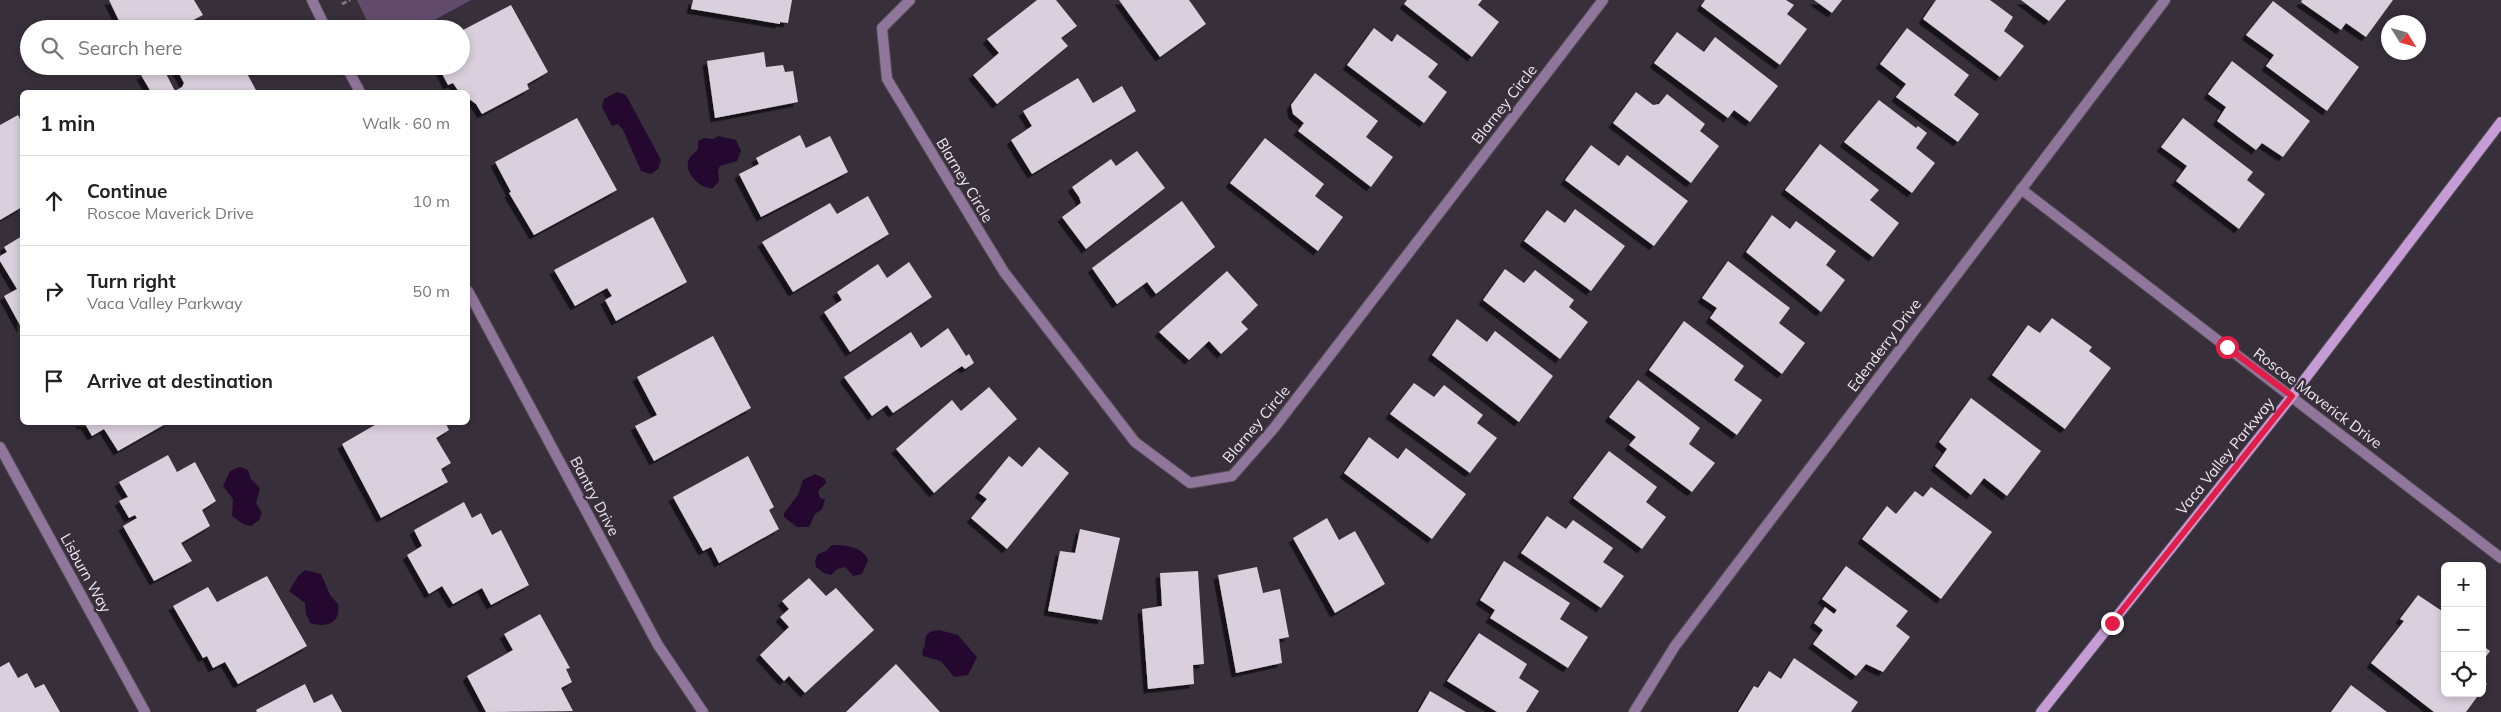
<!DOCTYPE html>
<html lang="en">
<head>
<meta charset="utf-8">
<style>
	:root { --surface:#fff; --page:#f2f2f2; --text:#222; --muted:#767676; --line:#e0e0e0 }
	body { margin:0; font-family:Mulish,sans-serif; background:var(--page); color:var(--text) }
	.controls { position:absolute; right:15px; bottom:15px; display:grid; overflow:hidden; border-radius:8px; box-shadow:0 2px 8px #0003 }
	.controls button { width:45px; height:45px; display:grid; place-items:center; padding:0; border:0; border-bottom:1px solid var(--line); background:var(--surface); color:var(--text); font:25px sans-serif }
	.compass { position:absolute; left:2381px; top:15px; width:45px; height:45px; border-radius:50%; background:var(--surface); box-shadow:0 2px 8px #0003; rotate:127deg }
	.stop { position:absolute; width:15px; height:15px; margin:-11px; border:4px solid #e11d48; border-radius:50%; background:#fff }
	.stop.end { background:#e11d48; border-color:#fff; box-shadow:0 1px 5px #0008 }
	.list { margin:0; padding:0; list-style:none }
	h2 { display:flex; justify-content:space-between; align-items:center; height:65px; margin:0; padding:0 20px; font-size:21px }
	h2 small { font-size:16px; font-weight:400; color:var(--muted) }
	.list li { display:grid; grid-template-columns:32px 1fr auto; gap:15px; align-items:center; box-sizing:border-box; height:90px; padding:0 20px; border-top:1px solid var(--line) }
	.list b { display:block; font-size:19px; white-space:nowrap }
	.list p { margin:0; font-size:16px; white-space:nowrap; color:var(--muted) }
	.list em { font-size:16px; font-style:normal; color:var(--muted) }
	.icon { flex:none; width:28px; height:28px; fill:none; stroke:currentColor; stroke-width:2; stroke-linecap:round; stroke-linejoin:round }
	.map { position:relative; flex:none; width:2501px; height:712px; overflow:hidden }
	.search { position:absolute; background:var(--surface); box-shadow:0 2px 8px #0003; left:20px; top:20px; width:450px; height:55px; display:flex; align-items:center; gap:12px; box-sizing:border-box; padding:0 18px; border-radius:28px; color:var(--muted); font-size:19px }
	.panel { position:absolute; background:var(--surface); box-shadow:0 2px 8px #0003; left:20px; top:90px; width:450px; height:335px; border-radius:8px }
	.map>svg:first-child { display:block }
	.green { fill:#624b6a }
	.water { fill:#25082f }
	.building { fill:#d9cfdd; filter:url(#shadow) }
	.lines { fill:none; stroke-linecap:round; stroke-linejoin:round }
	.street-casing { stroke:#544d57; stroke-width:12 }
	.secondary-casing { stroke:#544d57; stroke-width:12 }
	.path { stroke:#817a83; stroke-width:3; stroke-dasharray:5 2.5; stroke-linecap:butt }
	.street { stroke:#90769b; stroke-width:10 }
	.secondary { stroke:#c69cd6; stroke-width:10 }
	.route { stroke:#e11d48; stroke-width:6 }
	.labels { text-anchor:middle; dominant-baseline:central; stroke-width:5; stroke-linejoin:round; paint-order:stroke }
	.street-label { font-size:15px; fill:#eee9f0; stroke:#372f3a }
</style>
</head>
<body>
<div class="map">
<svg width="2501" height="712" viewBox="0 0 2501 712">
	<defs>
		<filter id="shadow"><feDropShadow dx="-4.5" dy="4.5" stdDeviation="0" flood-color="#0009"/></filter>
	</defs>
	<rect width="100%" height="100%" fill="#372f3a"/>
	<polygon class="green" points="357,0 471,0 418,29 371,29"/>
	<g class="water">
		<polygon points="617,92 626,95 661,160 658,169 651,174 641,171 623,130 618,124 612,126 602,107 604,99"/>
		<path d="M718,136L736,140L741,151L737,161L720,166L718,170L719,181L713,188C700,190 681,170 690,157C692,154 696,153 698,148V141L704,138L714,139Z"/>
		<polygon points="240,467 248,470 251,479 260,488 256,503 262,513 259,520 251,526 243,524 232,516 233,499 223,486 230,471"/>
		<polygon points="815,474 825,479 826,483 818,491 820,498 825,500 822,509 815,514 809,527 797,527 784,517 784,513 798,495 803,480"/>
		<path d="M832,545C846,545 863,547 868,560L862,574L853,576L845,567L837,569L831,575L824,573L816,567L815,561L818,554L826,551Z"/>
		<path d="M305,570L321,574L330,595L338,604C341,624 326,628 310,623L306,614L305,603L289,591L298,576Z"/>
		<path d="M939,630L958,635L977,657L968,675L954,677L941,661L923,656C921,650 924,650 925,644C925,634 928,631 939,630Z"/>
	</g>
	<g class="building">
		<polygon points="109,0 194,0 203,15 176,29 123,29"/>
		<polygon points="693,0 792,0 788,23 780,22 780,24 691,9"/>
		<polygon points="1037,0 1056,0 1077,26 1061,38 1068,46 997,104 973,75 999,53 987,39"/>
		<polygon points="1119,0 1189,0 1206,24 1160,57"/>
		<polygon points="1407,0 1482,0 1478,5 1499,22 1472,57 1404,4"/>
		<polygon points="1705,0 1786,0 1794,5 1787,14 1807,29 1780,65 1701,6"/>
		<polygon points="1814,0 1842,0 1832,13"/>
		<polygon points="1936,0 1990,0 2013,17 2004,31 2024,46 2000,77 1923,19"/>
		<polygon points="2021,0 2066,0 2049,21"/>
		<polygon points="2302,0 2393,0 2366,37 2346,23 2341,30 2301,2"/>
		<polygon points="2273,1 2359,67 2327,111 2266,66 2274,55 2246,35"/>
		<polygon points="511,5 548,72 527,84 529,89 482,114 476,104 468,98 468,92 459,92 453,83 448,85 438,66 461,66 461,31"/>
		<polygon points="1374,28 1392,42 1397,34 1438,64 1428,77 1447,92 1424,123 1347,65"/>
		<polygon points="1907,28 1969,75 1954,95 1979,114 1958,142 1896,97 1906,84 1880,64"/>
		<polygon points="1677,32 1704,52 1715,37 1778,86 1750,122 1734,110 1728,118 1654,63"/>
		<polygon points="764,52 766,67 783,65 785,72 793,71 798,102 715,118 707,61"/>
		<polygon points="2232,61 2310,121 2283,157 2262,143 2256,150 2217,121 2226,107 2208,94"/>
		<polygon points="159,66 162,66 175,91 182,87 184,83 176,68 179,66 243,66 257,92 151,92 141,75"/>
		<polygon points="1315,73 1378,121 1366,137 1393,157 1371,187 1298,131 1304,123 1293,114 1291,105"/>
		<polygon points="1078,78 1093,103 1122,86 1136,111 1032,174 1011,140 1032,126 1023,111"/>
		<polygon points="1636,92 1653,105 1659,104 1667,94 1705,124 1700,131 1719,146 1691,183 1613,123"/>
		<polygon points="1879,100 1916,128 1918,126 1927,133 1916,148 1935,163 1912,193 1844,142"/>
		<polygon points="18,115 22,123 22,207 0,220 0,125"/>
		<polygon points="577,118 617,190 534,235 509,193 511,192 495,162"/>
		<polygon points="2183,118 2253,172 2247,180 2265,194 2239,229 2176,181 2187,166 2161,147"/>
		<polygon points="800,135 806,148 830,136 848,172 761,217 739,174 759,164 756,158"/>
		<polygon points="1265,138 1324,184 1315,196 1343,217 1318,251 1230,183"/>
		<polygon points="1820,144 1879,190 1870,200 1899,223 1873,257 1785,190"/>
		<polygon points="1591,145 1619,166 1627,155 1688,201 1654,246 1565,180"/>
		<polygon points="1137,151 1165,188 1086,249 1062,217 1081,203 1079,197 1072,187 1111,159 1116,166"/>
		<polygon points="868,196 889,234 793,292 762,242 830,203 837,214"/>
		<polygon points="1182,201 1215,247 1156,294 1147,282 1117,304 1092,268"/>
		<polygon points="1575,209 1625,246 1591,291 1524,241 1547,210 1565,223"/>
		<polygon points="1772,215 1790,229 1796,221 1836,251 1826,265 1845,280 1821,312 1746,252"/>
		<polygon points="653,217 687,282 616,321 605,300 612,296 607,288 575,306 554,270"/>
		<polygon points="22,236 22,329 4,296 17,289 0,261 0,256 7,252 4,247"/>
		<polygon points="1728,261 1790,308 1779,323 1805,343 1782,374 1710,318 1717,308 1702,298"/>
		<polygon points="909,262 932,297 850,352 824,312 842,300 837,292 878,264 887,278"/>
		<polygon points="1505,269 1524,283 1535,270 1574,300 1569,307 1588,322 1560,359 1483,300"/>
		<polygon points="1227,271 1258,305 1241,322 1248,329 1221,354 1209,341 1189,360 1159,332"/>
		<polygon points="2052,318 2092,347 2089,351 2111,368 2065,429 1992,375 2028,325 2040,333"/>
		<polygon points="1457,319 1487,342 1495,331 1553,376 1519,422 1432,355"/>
		<polygon points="1684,321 1744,366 1734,380 1762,400 1737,435 1649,370"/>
		<polygon points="948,328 966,356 969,354 974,363 965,369 962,366 893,413 887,405 872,416 844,377 911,332 921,348"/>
		<polygon points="713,336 751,408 654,461 635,426 657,415 637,377"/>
		<polygon points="1638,380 1700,428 1689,444 1715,463 1692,492 1629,445 1636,437 1609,417"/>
		<polygon points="1414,383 1434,397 1444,385 1483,415 1477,423 1497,438 1470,473 1390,414"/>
		<polygon points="989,387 1017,419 934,493 896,449 952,400 961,411"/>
		<polygon points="1971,398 2041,451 2007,496 1984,478 1971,495 1935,466 1947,449 1939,442"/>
		<polygon points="80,422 169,422 118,451 104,429 92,436 85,424 81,425"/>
		<polygon points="380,422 445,422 449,430 436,438 451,463 441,469 448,482 381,518 342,444"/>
		<polygon points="1369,437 1398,459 1406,448 1466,494 1432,539 1344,473"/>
		<polygon points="1039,447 1069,473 1007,549 971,518 987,499 979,493 1009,456 1022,467"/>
		<polygon points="1609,451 1657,487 1646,502 1666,517 1642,549 1573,498"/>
		<polygon points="168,455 177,472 195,462 216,501 202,510 210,526 181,543 192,561 154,581 123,526 137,518 135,515 129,518 119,501 128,497 119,482"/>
		<polygon points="748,456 774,507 769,510 779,529 719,563 711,547 703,551 673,497"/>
		<polygon points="1931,487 1992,532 1941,599 1862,539 1887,506 1896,514 1915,491 1923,497"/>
		<polygon points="464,502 472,518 481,513 492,535 501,530 529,585 491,605 482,588 453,604 442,586 429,594 407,555 422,546 414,530"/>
		<polygon points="1547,516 1566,529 1573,520 1613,548 1603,562 1624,576 1601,608 1521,553"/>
		<polygon points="1327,518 1339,540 1355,531 1385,584 1335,613 1293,538"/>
		<polygon points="1080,529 1120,538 1102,620 1048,611 1060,551 1075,553"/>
		<polygon points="1504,561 1570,603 1560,619 1588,637 1568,668 1490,618 1495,610 1480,600"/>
		<polygon points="1846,566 1908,611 1896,626 1910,637 1883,672 1866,664 1856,676 1813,644 1823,630 1814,623 1825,607 1834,614 1837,610 1822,599"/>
		<polygon points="1257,567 1263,593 1280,589 1289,637 1279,639 1282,663 1236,673 1218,575"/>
		<polygon points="1198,571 1204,664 1193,665 1194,684 1148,689 1142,609 1162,606 1160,573"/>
		<polygon points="267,576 307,646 238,684 225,662 213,668 207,656 203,658 173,606 208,587 217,602"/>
		<polygon points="809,578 826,596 836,588 874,630 805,693 789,676 784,681 760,655 789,627 780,617 789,609 782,601"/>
		<polygon points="2418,595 2445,613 2445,693 2480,693 2466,712 2434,712 2371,663 2404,621 2400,619"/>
		<polygon points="540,614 570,668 566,669 572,682 561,688 573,711 486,712 467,676 513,650 504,634"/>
		<polygon points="1479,633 1527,664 1519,678 1539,691 1526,712 1497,712 1447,681"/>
		<polygon points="2482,645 2490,651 2482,662"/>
		<polygon points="1794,658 1858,702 1851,712 1738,712 1754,686 1758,688 1769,671 1781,679"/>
		<polygon points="9,662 18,678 27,673 35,688 44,684 60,712 0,712 0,667"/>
		<polygon points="896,664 940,712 846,712"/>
		<polygon points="2482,680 2487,684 2482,690"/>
		<polygon points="305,684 314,703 332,694 342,712 257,712 256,710"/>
		<polygon points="2351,685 2387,712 2331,712"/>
		<polygon points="1430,691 1466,712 1418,712"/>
	</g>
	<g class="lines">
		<defs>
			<g id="street">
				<polyline points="312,0 326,29"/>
				<polyline points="910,0 882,28 887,79 1004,272 1135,442 1190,483 1232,476 1274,428 1603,0"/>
				<polyline points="346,66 360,92"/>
				<polyline points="2021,189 2501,558"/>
				<polyline points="468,291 658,645 703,712"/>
				<polyline points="0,447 145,712"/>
				<polyline points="1634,712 1675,646 2165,0"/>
			</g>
			<polyline id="secondary" points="2041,712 2292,396 2501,122"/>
		</defs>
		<use href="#street" class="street-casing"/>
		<use href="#secondary" class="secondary-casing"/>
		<polyline class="path" points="342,4 350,0"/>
		<use href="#street" class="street"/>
		<use href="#secondary" class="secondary"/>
	</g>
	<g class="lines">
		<polyline class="route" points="2112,623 2292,396 2227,347"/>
	</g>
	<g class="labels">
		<g class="street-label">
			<text transform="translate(1504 104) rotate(-52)">Blarney Circle</text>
			<text transform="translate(965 180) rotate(59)">Blarney Circle</text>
			<text transform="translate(1884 345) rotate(-53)">Edenderry Drive</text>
			<text transform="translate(2318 398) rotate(37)">Roscoe Maverick Drive</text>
			<text transform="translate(1256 424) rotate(-50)">Blarney Circle</text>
			<text transform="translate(2225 456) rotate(-51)">Vaca Valley Parkway</text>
			<text transform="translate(595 496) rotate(62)">Bantry Drive</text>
			<text transform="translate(86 573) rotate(61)">Lisburn Way</text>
		</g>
	</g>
</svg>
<div class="controls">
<button>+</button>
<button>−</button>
<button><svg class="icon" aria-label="locate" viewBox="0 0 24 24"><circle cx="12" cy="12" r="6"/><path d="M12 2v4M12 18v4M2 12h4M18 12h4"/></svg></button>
</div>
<svg class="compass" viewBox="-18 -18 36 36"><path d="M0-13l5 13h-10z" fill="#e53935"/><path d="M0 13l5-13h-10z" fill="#767676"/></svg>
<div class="stop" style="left:2227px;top:347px"></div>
<div class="stop end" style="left:2112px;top:623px"></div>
<div class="search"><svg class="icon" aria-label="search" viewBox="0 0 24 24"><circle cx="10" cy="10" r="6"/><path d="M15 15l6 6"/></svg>Search here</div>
<section class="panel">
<h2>1 min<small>Walk · 60 m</small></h2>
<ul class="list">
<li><svg class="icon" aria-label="ahead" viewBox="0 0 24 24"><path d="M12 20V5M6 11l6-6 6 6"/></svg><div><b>Continue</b><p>Roscoe Maverick Drive</p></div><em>10 m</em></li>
<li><svg class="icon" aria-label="right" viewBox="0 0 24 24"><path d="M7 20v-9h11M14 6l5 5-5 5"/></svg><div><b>Turn right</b><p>Vaca Valley Parkway</p></div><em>50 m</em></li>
<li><svg class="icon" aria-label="arrive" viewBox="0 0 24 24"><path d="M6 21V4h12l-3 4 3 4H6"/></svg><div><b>Arrive at destination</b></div></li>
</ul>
</section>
</div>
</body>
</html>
